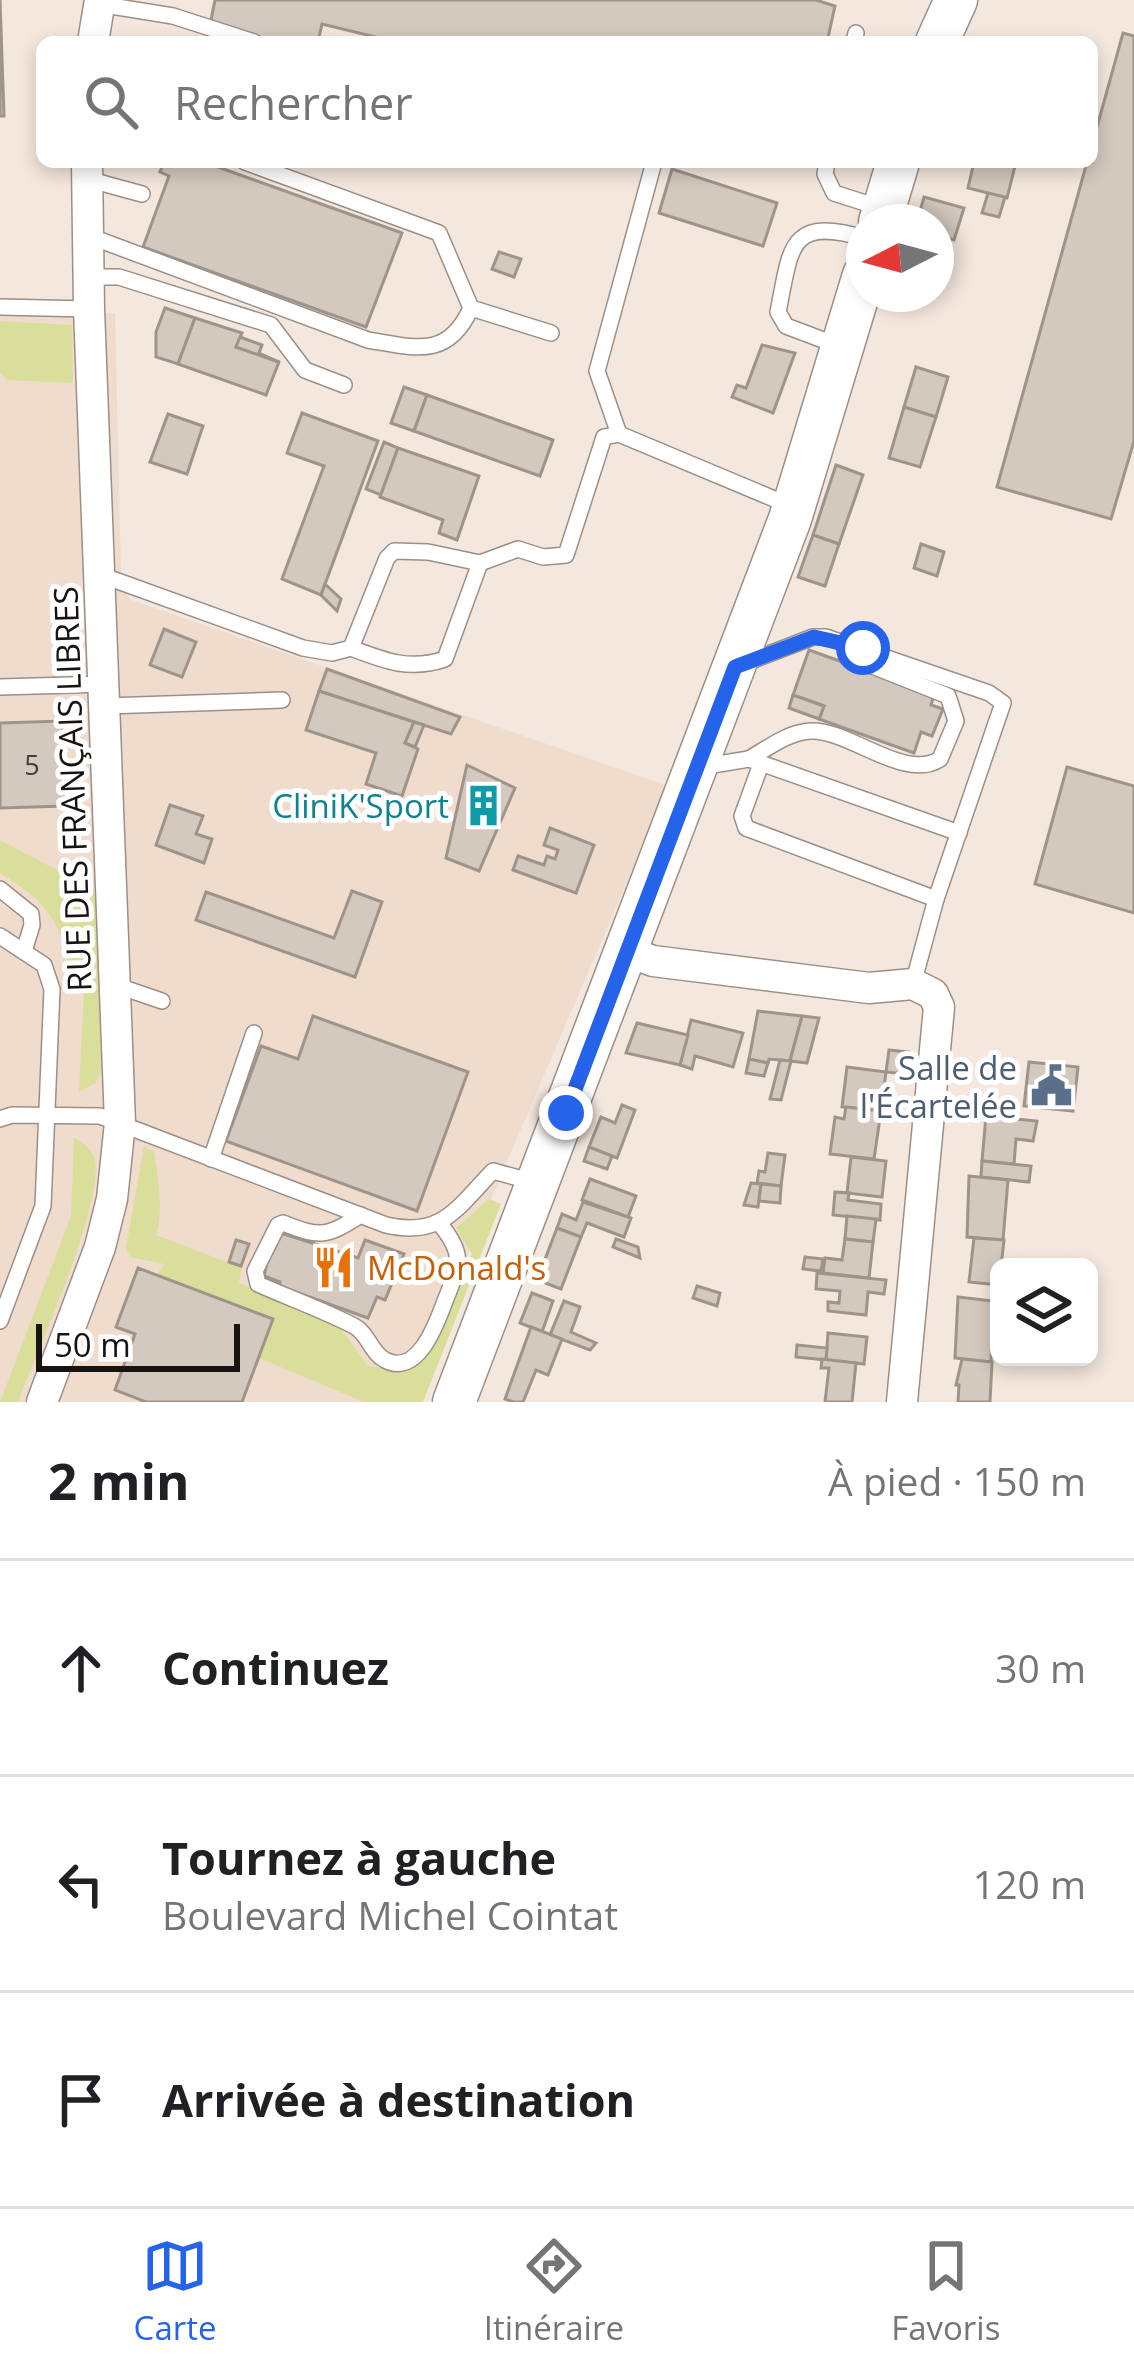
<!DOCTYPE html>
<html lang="fr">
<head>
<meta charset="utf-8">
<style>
	:root { --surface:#fff; --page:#f2f2f2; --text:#202124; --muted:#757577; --line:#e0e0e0; --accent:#2563eb }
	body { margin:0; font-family:"Open Sans",sans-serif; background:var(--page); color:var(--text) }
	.controls { position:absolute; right:36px; bottom:36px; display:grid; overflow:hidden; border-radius:18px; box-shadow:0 6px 18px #0003 }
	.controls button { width:108px; height:108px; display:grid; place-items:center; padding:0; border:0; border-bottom:3px solid var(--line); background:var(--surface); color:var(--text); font:60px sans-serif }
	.compass { position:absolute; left:846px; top:204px; width:108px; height:108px; border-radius:50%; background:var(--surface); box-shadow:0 6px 18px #0003; rotate:264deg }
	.scale { position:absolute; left:36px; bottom:30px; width:204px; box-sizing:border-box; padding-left:12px; border:6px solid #171310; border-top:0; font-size:33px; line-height:42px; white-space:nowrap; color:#171310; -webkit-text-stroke:9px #fff; paint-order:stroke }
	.stop { position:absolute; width:36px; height:36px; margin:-27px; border:9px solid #2563eb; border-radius:50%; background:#fff }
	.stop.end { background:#2563eb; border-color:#fff; box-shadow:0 3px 12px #0008 }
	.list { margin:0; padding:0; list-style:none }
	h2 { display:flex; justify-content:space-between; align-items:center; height:156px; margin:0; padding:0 48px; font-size:51px }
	h2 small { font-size:39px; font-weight:400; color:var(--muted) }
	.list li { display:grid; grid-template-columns:78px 1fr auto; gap:36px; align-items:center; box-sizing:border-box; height:216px; padding:0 48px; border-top:3px solid var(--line) }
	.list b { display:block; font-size:45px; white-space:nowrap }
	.list p { margin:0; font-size:39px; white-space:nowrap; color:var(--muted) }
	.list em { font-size:39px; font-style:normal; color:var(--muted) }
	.icon { flex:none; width:66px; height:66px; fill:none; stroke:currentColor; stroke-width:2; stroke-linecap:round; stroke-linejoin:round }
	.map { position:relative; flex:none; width:1134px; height:1402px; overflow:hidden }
	.search { position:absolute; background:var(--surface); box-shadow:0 6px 18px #0003; left:36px; right:36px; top:36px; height:132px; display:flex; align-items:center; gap:30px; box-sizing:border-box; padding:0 42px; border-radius:18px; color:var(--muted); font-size:45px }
	.sheet { height:804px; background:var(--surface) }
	nav { display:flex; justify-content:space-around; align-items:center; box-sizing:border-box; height:168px; border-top:3px solid var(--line); background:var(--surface); font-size:33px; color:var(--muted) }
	nav a { display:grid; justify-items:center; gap:6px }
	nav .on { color:var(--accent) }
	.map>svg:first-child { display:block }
	.commercial { fill:#f0dccd }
	.green { fill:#dade9b }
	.building { fill:#d4c9be; stroke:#9f948a; stroke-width:3 }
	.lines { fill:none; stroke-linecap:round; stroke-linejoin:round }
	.service-casing { stroke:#9b8f86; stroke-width:18 }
	.minor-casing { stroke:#9b8f86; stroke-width:33 }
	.secondary-casing { stroke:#9b8f86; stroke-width:45 }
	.service { stroke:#fff; stroke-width:15 }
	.minor { stroke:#fff; stroke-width:30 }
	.secondary { stroke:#fff; stroke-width:42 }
	.route { stroke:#2563eb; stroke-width:15 }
	.labels { text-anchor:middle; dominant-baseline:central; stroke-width:10; stroke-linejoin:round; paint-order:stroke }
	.number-label { font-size:27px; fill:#46403c }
	.street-label { font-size:33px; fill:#171310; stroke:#fff }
	.culture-label { font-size:33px; fill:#0d838f; stroke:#fff; text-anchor:end }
	.service-label { font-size:33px; fill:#4e5e75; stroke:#fff; text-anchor:end }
	.food-label { font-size:33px; fill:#c56008; stroke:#fff; text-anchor:start }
</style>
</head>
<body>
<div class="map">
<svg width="1134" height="1402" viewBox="0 0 1134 1402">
	<rect width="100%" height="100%" fill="#f4e7dd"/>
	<polygon class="commercial" points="0,311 115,313 121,574 129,599 668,786 404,1402 0,1402"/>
	<g class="green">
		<polygon points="0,321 72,325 73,383 7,380 0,372"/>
		<path d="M0,840L97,891L101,1073L95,1083L79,1092L85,969L70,968C59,916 43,900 0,873Z"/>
		<path d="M74,1137C82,1143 91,1148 94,1157C108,1196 35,1357 18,1402H0L71,1216Z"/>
		<path d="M144,1146L154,1152C158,1178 164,1210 156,1235L242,1268L239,1283L333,1318L368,1366L403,1371L425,1357L472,1254L456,1228L489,1199L501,1204L423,1402H364L259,1358L273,1319L157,1275L164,1264L130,1257L126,1248Z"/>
	</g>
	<g class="building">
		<polygon points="0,0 4,116 0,116"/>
		<polygon points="215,0 816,0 835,6 827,42 396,42 322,24 318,42 279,42 210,25"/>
		<polygon points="1123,33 1134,36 1134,441 1111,519 997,487 1087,162 1092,162 1092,145"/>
		<polygon points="164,162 204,162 402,233 366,327 143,247 169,176 160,172"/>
		<polygon points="974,162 1016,162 1007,198 968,188"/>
		<polygon points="672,169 777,203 763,246 659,213"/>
		<polygon points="988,193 1005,197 999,217 982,213"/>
		<polygon points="924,197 964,208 954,240 943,237 937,256 936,222 917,222"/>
		<polygon points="499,252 521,259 514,277 492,269"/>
		<polygon points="165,308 195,318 178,364 156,357 156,332"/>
		<polygon points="195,318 242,333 236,347 279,362 266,395 178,364"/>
		<polygon points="240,337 262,345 259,353 279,362 236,347"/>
		<polygon points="762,345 795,353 773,413 732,397 737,385 746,388"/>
		<polygon points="916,367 948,377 936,417 904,407"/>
		<polygon points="404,387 427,395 414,431 391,423"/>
		<polygon points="427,395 553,440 540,476 414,431"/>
		<polygon points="904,407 936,417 920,467 889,458"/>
		<polygon points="302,413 378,441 321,595 282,579 324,466 287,453"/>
		<polygon points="168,414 203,426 187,474 150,462"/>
		<polygon points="384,442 398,448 381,495 366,489"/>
		<polygon points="398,448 479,476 457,540 439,533 443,520 380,497"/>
		<polygon points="836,465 863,475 839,544 813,535"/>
		<polygon points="813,535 839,544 825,586 798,577"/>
		<polygon points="921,544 944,552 937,576 914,568"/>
		<polygon points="325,584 341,599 337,611 321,595"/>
		<polygon points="164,629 196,642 182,677 150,665"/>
		<polygon points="809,650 934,695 931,705 943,709 932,736 921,732 914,753 819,719 824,706 793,695"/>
		<polygon points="327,669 460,717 451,734 319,691"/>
		<polygon points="319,691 414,722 405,743 418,749 402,796 366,784 376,753 306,730"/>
		<polygon points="793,695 824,706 819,719 789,708"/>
		<polygon points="62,721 65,806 0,808 0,723"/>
		<polygon points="414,722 424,725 415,747 405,743"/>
		<polygon points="467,765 515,788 479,871 446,858"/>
		<polygon points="1067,767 1134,786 1134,913 1035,884"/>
		<polygon points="170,805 203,816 196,834 212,839 204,863 156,845"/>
		<polygon points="550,828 594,845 576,893 513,870 518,856 544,865 547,856 555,859 558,850 544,845"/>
		<polygon points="352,891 382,902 355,977 196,920 206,892 334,938"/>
		<polygon points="758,1011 802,1016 790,1061 769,1059 768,1063 749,1059"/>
		<polygon points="313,1016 468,1072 417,1211 226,1141 261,1046 298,1059"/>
		<polygon points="802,1016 819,1018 807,1063 790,1061"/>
		<polygon points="691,1020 743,1033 733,1067 695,1056 692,1069 680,1065"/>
		<polygon points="637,1023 688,1035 680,1065 626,1053"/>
		<polygon points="889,1050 909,1052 907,1074 886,1072"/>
		<polygon points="749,1059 768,1063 764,1076 746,1073"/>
		<polygon points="780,1060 791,1061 781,1100 770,1099"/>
		<polygon points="1029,1062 1078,1067 1073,1111 1024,1106"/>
		<polygon points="847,1067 886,1072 881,1111 842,1107"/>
		<polygon points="622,1105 635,1110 617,1158 589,1147 601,1117 615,1123"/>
		<polygon points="846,1107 881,1111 874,1159 830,1154 835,1117 844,1119"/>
		<polygon points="986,1116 1037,1121 1033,1141 1016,1139 1014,1164 982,1161"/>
		<polygon points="589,1147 612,1156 607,1169 584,1161"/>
		<polygon points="768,1153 785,1155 781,1186 757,1183 759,1171 765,1172"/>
		<polygon points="851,1157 886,1161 882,1197 847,1193"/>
		<polygon points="982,1161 1031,1166 1029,1182 981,1177"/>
		<polygon points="969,1176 1008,1180 1003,1240 967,1237"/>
		<polygon points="590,1179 636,1196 628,1217 582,1200"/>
		<polygon points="751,1183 761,1184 758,1207 744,1205"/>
		<polygon points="761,1184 781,1186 780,1203 759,1201"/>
		<polygon points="835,1192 849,1193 848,1200 881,1204 880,1220 833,1215"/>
		<polygon points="583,1202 631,1218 624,1237 587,1223 581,1237 557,1228 562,1214 576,1220"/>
		<polygon points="847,1216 876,1219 873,1242 845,1239"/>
		<polygon points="557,1228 581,1237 561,1289 537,1280"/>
		<polygon points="281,1233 358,1258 365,1240 404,1254 385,1300 377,1297 368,1318 279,1286 280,1282 264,1276 271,1246 275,1248"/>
		<polygon points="974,1238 1004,1240 999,1285 969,1282"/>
		<polygon points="616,1239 638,1247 640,1258 613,1247"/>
		<polygon points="845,1239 873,1242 869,1278 823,1273 825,1258 842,1260"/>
		<polygon points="236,1240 249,1244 241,1266 229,1262"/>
		<polygon points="805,1257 823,1259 821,1271 803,1269"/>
		<polygon points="138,1268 273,1319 242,1402 146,1402 115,1390 135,1334 116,1327"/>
		<polygon points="817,1273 886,1280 884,1294 868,1292 866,1315 828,1311 828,1302 839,1303 840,1291 816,1289"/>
		<polygon points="697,1286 720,1293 717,1306 693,1298"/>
		<polygon points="532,1293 553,1301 542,1332 520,1323"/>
		<polygon points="958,1297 993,1301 991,1362 955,1358"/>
		<polygon points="564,1301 580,1307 571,1332 596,1343 590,1350 550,1335"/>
		<polygon points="531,1327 562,1339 548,1375 536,1370 523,1402 513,1402 505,1399"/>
		<polygon points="828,1333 867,1337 864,1364 826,1360"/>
		<polygon points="797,1345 827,1348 826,1360 796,1357"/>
		<polygon points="822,1359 856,1363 852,1402 825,1402 829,1368 821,1368"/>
		<polygon points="962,1359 992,1362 990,1402 958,1402 959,1385 956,1385"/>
	</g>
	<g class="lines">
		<defs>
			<g id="service">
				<polyline points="99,4 173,16 254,42"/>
				<polyline points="854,42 856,33"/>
				<polyline points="245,162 439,233 471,308 551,333"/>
				<polyline points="827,162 825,174 834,193 881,208"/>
				<polyline points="87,179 142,194"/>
				<path d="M89,236L368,340C416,348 448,359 471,308"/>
				<polyline points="89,277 119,277 271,325 305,370 344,385"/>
				<polyline points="0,307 89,309"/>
				<path d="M839,346L786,326L778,312C791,248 788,216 864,238"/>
				<polyline points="619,434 597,371 654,162"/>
				<polyline points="101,575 303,648 332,653 351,648 387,558 394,551 428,552 480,563 518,549 543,557 566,555 604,437 619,434 791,506"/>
				<path d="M351,648C385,661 410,671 445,659L480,563"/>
				<polyline points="743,664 813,637 826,637 989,693 1003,703 936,899 913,984"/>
				<polyline points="0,687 105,684"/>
				<polyline points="106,706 282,700"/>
				<path d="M749,759C768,748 788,732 811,731C850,730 905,782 940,759L956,721L948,696L870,665L863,648"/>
				<polyline points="761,764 742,816 746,828 936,899"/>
				<polyline points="700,767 749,759 959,833"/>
				<polyline points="0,889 31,914 32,925 24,951"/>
				<polyline points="0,936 44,965 52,989 43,1206 0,1321"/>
				<polyline points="115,985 162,1001"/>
				<path d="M0,1119L12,1115L100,1116L386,1225C442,1238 457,1208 493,1171L533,1182"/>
				<polyline points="211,1159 254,1033"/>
				<path d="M361,1215C326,1237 321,1238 283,1223L278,1225L255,1271L258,1284C289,1298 323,1310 354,1326C368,1333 371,1353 385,1360C418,1378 437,1322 445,1301C459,1265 466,1256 440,1224"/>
			</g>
			<g id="minor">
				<polyline points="93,42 100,0"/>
				<polyline points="628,952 653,961 869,988 913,984 933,994 939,1007 902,1402"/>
				<polyline points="42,1402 100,1247 112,1199 120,1123 89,309 87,162"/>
			</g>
			<g id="secondary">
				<polyline points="937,42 956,0"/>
				<polyline points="880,222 898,162"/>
				<polyline points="454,1402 790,519 864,275"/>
			</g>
		</defs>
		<use href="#service" class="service-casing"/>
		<use href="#minor" class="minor-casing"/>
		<use href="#secondary" class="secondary-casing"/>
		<use href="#service" class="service"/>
		<use href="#minor" class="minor"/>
		<use href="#secondary" class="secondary"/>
	</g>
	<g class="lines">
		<polyline class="route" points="566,1113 735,667 814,637 863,648"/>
	</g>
	<defs>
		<symbol id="building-bare" viewBox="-9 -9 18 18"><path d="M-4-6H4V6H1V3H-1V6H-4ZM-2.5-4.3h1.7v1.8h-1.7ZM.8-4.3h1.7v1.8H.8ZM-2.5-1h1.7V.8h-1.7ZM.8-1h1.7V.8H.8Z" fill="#0f9aa8" stroke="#fff" stroke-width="2.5" paint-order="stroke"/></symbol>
		<symbol id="civic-bare" viewBox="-9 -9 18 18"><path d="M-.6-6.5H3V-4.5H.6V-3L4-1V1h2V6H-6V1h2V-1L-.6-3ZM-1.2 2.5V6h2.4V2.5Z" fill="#5c6f8a" stroke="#fff" stroke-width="2.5" paint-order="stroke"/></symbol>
		<symbol id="restaurant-bare" viewBox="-9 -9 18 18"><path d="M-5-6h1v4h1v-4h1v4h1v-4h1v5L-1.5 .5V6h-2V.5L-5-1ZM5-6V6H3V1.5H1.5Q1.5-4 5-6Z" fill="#e8710a" stroke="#fff" stroke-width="2.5" paint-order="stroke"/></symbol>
	</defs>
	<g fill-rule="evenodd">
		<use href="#building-bare" x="454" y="776" width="59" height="59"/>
		<use href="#civic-bare" x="1022" y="1056" width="59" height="59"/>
		<use href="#restaurant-bare" x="304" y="1238" width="59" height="59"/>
	</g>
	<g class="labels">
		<g class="number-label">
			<text x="32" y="764">5</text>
		</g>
		<g class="street-label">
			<text transform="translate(72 789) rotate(-92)">RUE DES FRANÇAIS LIBRES</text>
		</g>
		<g class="culture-label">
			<text x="449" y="805">CliniK'Sport</text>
		</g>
		<g class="service-label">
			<text x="1017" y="1067">Salle de<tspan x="1017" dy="38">l'Écartelée</tspan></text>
		</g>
		<g class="food-label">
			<text x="367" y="1267">McDonald's</text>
		</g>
	</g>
</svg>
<div class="controls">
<button><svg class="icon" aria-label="layers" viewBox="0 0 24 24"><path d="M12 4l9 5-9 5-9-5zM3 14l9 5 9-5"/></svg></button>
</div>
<svg class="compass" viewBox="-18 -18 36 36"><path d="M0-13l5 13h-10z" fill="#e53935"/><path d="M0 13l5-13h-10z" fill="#757577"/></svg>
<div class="scale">50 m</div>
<div class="stop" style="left:863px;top:648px"></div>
<div class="stop end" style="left:566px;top:1113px"></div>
<div class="search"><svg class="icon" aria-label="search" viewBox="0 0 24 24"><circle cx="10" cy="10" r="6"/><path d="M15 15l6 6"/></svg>Rechercher</div>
</div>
<section class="sheet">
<h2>2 min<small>À pied · 150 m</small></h2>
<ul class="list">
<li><svg class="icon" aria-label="ahead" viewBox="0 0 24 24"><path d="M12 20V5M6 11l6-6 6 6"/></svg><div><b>Continuez</b></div><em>30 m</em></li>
<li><svg class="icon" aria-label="left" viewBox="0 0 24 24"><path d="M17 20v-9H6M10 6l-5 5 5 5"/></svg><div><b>Tournez à gauche</b><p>Boulevard Michel Cointat</p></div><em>120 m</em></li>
<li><svg class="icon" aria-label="arrive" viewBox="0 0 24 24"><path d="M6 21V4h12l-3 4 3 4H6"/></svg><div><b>Arrivée à destination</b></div></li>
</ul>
</section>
<nav>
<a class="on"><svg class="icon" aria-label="map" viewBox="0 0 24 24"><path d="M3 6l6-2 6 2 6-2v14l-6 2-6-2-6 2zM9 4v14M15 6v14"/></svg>Carte</a>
<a><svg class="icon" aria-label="directions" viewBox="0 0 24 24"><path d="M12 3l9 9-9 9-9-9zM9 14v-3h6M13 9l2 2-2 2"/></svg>Itinéraire</a>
<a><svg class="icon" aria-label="saved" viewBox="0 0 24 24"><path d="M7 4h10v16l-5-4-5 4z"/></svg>Favoris</a>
</nav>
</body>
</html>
